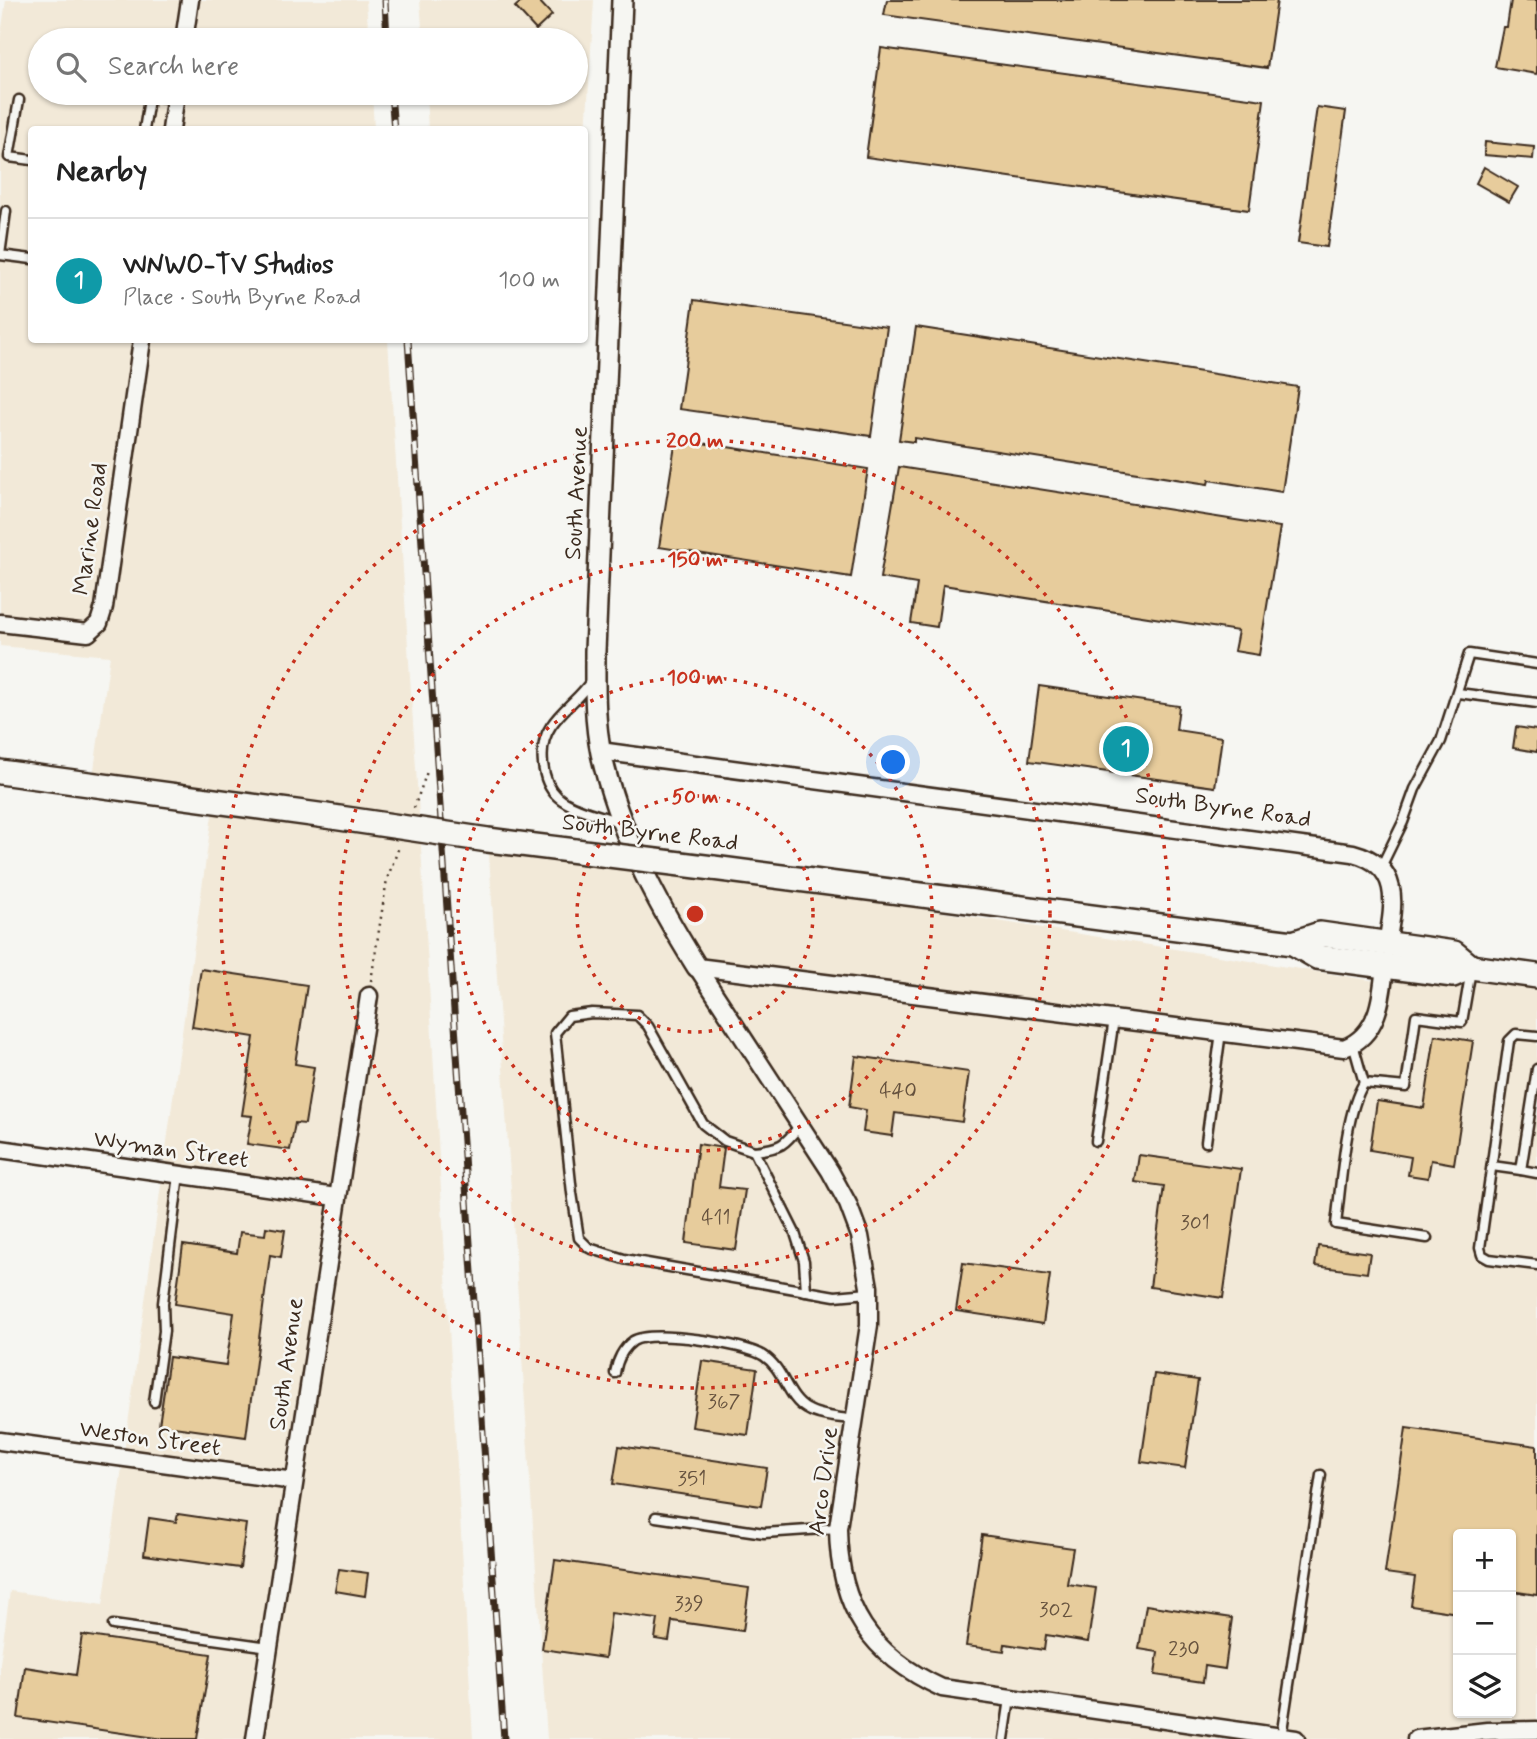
<!DOCTYPE html>
<html lang="en">
<head>
<meta charset="utf-8">
<style>
	:root { --surface:#fff; --page:#f6f6f6; --text:#222; --muted:#767676; --line:#e0e0e0; --accent:#c8321e }
	body { margin:0; font-family:Mynerve,sans-serif; background:var(--page); color:var(--text) }
	.controls { position:absolute; right:21px; bottom:21px; display:grid; overflow:hidden; border-radius:7px; box-shadow:0 2px 5px #0004 }
	.controls button { width:63px; height:63px; display:grid; place-items:center; padding:0; border:0; border-bottom:2px solid var(--line); background:var(--surface); color:var(--text); font:35px sans-serif }
	.you { position:absolute; left:894px; top:763px; width:24px; height:24px; margin:-18px; border:5px solid #fff; border-radius:50%; background:#1a73e8; box-shadow:0 0 0 10px #1a73e833 }
	.badge { display:grid; place-items:center; width:46px; height:46px; border-radius:50%; background:var(--accent); color:#fff; font-size:23px; font-weight:700 }
	.pin { position:absolute; translate:-50% -50%; border:4px solid #fff; box-shadow:0 2px 7px #0006 }
	.list { margin:0; padding:0; list-style:none }
	h2 { display:flex; justify-content:space-between; align-items:center; height:91px; margin:0; padding:0 28px; font-size:30px }
	h2 small { font-size:23px; font-weight:400; color:var(--muted) }
	.list li { display:grid; grid-template-columns:46px 1fr auto; gap:21px; align-items:center; box-sizing:border-box; height:126px; padding:0 28px; border-top:2px solid var(--line) }
	.list b { display:block; font-size:26px; white-space:nowrap }
	.list p { margin:0; font-size:23px; white-space:nowrap; color:var(--muted) }
	.list em { font-size:23px; font-style:normal; color:var(--muted) }
	.icon { flex:none; width:38px; height:38px; fill:none; stroke:currentColor; stroke-width:2; stroke-linecap:round; stroke-linejoin:round }
	.map { position:relative; flex:none; width:1537px; height:1739px; overflow:hidden }
	.search { position:absolute; background:var(--surface); box-shadow:0 2px 5px #0004; left:28px; top:28px; width:560px; height:77px; display:flex; align-items:center; gap:18px; box-sizing:border-box; padding:0 24px; border-radius:38px; color:var(--muted); font-size:26px }
	.panel { position:absolute; background:var(--surface); box-shadow:0 2px 5px #0004; left:28px; top:126px; width:560px; height:217px; border-radius:7px }
	.map>svg:first-child { display:block }
	.built { fill:#f2e9d8; fill-rule:evenodd }
	.building { fill:#e7cc9c; stroke:#3b2a1e; stroke-width:2 }
	.lines { fill:none; stroke-linecap:round; stroke-linejoin:round }
	.service-casing { stroke:#3b2a1e; stroke-width:13 }
	.minor-casing { stroke:#3b2a1e; stroke-width:21 }
	.tertiary-casing { stroke:#3b2a1e; stroke-width:24 }
	.primary-casing { stroke:#3b2a1e; stroke-width:28 }
	.path { stroke:#3b2a1e; stroke-width:2.5; stroke-dasharray:2 5; stroke-linecap:butt }
	.service { stroke:#f6f6f2; stroke-width:8 }
	.minor { stroke:#f6f6f2; stroke-width:16 }
	.tertiary { stroke:#f6f6f2; stroke-width:19 }
	.primary { stroke:#f6f6f2; stroke-width:23 }
	.rail-casing { stroke:#3b2a1e; stroke-width:7 }
	.rail { stroke:#f6f6f2; stroke-width:4.5; stroke-dasharray:13; stroke-linecap:butt }
	.primary-bridge-casing { stroke:#3b2a1e; stroke-width:28; stroke-linecap:butt }
	.primary-bridge { stroke:#f6f6f2; stroke-width:23 }
	.ring { fill:none; stroke:#c8321e; stroke-width:3.5; stroke-dasharray:3.5 7 }
	.labels { text-anchor:middle; dominant-baseline:central; stroke-width:5; stroke-linejoin:round; paint-order:stroke }
	.number-label { font-size:21px; fill:#66523e }
	.street-label { font-size:24px; fill:#3b2a1e; stroke:#f6f6f2 }
	.centre { fill:#c8321e; stroke:#f6f6f2; stroke-width:3.5 }
	.ring-label { font-size:21px; text-anchor:middle; font-weight:bold; fill:#c8321e; stroke:#f6f6f2; stroke-width:5; stroke-linejoin:round; paint-order:stroke }
</style>
</head>
<body>
<div class="map">
<svg width="1537" height="1739" viewBox="0 0 1537 1739">
	<rect width="100%" height="100%" fill="#f6f6f2"/>
	<filter id="ink" filterUnits="userSpaceOnUse"><feTurbulence type="fractalNoise" baseFrequency=".0143" numOctaves="2"/><feDisplacementMap in="SourceGraphic" scale="14" xChannelSelector="R" yChannelSelector="G"/><feConvolveMatrix kernelMatrix="1 2 1 2 8 2 1 2 1" color-interpolation-filters="sRGB"/></filter>
	<g filter="url(#ink)">
		<g class="built">
			<polygon points="6,0 366,0 369,40 40,40 40,93 372,93 374,129 32,130 32,340 388,340 420,830 473,1739 0,1739 0,1663 10,1591 103,1605 214,801 92,784 110,656 0,646 0,41"/>
			<polygon points="420,0 594,0 585,149 584,130 428,129 426,93 576,93 576,40 423,40"/>
			<path d="M488,840L1382,982L1537,978V1739H547ZM1458,1534H1511V1713H1458Z"/>
		</g>
		<g class="building">
			<polygon points="523,0 538,0 552,15 536,30 515,7"/>
			<polygon points="887,0 1277,0 1267,68 884,15"/>
			<polygon points="1511,0 1537,0 1537,74 1495,67 1503,27 1507,27"/>
			<polygon points="881,48 1264,100 1249,210 866,157"/>
			<polygon points="1317,107 1346,111 1327,247 1298,243"/>
			<polygon points="1485,142 1534,147 1533,159 1484,155"/>
			<polygon points="1484,167 1518,187 1509,202 1476,183"/>
			<polygon points="694,300 887,327 871,436 679,409"/>
			<polygon points="916,327 1298,387 1282,492 1209,480 1208,484 914,438 914,442 899,440"/>
			<polygon points="676,439 868,469 851,577 659,547"/>
			<polygon points="899,467 1280,527 1259,655 1234,651 1238,631 943,585 937,627 911,623 917,584 880,578"/>
			<polygon points="1039,686 1179,706 1176,730 1222,737 1215,787 1029,761"/>
			<polygon points="1516,727 1537,730 1537,752 1513,748"/>
			<polygon points="201,969 307,985 295,1064 314,1067 305,1124 295,1123 290,1150 247,1144 252,1116 242,1115 254,1037 192,1027"/>
			<polygon points="1435,1035 1473,1041 1454,1164 1431,1160 1428,1178 1408,1175 1411,1157 1370,1150 1377,1101 1424,1108"/>
			<polygon points="856,1056 969,1072 962,1122 895,1113 892,1136 863,1132 866,1110 849,1107"/>
			<polygon points="698,1144 724,1148 719,1187 745,1190 736,1250 686,1243"/>
			<polygon points="1139,1155 1241,1169 1223,1298 1150,1287 1164,1186 1135,1182"/>
			<polygon points="266,1227 285,1230 281,1257 270,1255 246,1437 159,1425 169,1357 226,1365 234,1313 175,1304 183,1245 237,1253 240,1232 265,1235"/>
			<polygon points="1318,1246 1370,1253 1367,1273 1315,1266"/>
			<polygon points="963,1263 1050,1275 1043,1324 956,1311"/>
			<polygon points="702,1361 757,1369 748,1435 692,1427"/>
			<polygon points="1154,1374 1198,1380 1185,1468 1141,1462"/>
			<polygon points="1406,1428 1537,1446 1537,1595 1511,1591 1511,1534 1458,1534 1458,1613 1411,1606 1415,1577 1385,1573"/>
			<polygon points="619,1446 767,1468 761,1506 613,1484"/>
			<polygon points="178,1514 246,1524 240,1568 144,1555 149,1518 176,1522"/>
			<polygon points="982,1535 1073,1548 1067,1584 1096,1588 1088,1642 1046,1635 1044,1650 1005,1644 1004,1651 966,1646"/>
			<polygon points="555,1560 749,1588 743,1631 672,1621 669,1641 655,1639 658,1619 611,1613 605,1658 542,1649"/>
			<polygon points="339,1569 368,1573 365,1596 335,1591"/>
			<polygon points="1146,1605 1232,1618 1225,1669 1205,1666 1203,1682 1155,1675 1158,1652 1139,1649"/>
			<polygon points="82,1635 211,1654 197,1739 163,1739 18,1718 25,1667 76,1675"/>
		</g>
		<g class="lines">
			<defs>
				<g id="service">
					<polyline points="136,93 175,99"/>
					<polyline points="19,100 9,157 32,160"/>
					<polyline points="144,130 150,93"/>
					<polyline points="6,211 0,255 32,259"/>
					<path d="M591,681C580,698 562,709 551,726C538,745 540,781 558,797C571,809 603,816 619,822"/>
					<polyline points="1458,693 1537,703"/>
					<polyline points="1381,867 1403,822 1415,789 1441,741 1469,654 1537,664"/>
					<polyline points="1537,1036 1516,1034 1509,1041 1480,1248 1482,1255 1489,1259 1537,1265"/>
					<polyline points="1353,1044 1364,1083 1406,1087 1416,1016 1462,1022 1471,970"/>
					<polyline points="1537,1069 1521,1170 1537,1173"/>
					<path d="M1364,1083C1345,1112 1341,1187 1336,1224L1427,1238"/>
					<path d="M800,1125C784,1146 781,1148 754,1151L795,1233L804,1261L806,1291"/>
					<polyline points="1096,1141 1114,1019"/>
					<polyline points="1206,1142 1221,1032"/>
					<polyline points="754,1151 725,1141 703,1124 648,1026 637,1015 592,1013 569,1016 555,1033 572,1193 579,1238 589,1248 624,1259 835,1296 869,1293"/>
					<polyline points="1492,1166 1521,1170"/>
					<path d="M615,1373C617,1361 623,1348 633,1341C651,1329 746,1344 764,1356C784,1369 787,1398 807,1409C820,1417 839,1417 854,1420"/>
					<polyline points="154,1402 164,1331 163,1303 179,1174"/>
					<polyline points="656,1517 764,1533 838,1528"/>
					<polyline points="113,1625 269,1647"/>
					<polyline points="1281,1737 1321,1475"/>
					<polyline points="1004,1739 1010,1699"/>
				</g>
				<g id="minor">
					<polyline points="184,40 190,0"/>
					<polyline points="171,130 176,93"/>
					<polyline points="0,623 88,633 99,623 104,607 142,340"/>
					<path d="M600,751L1353,853C1402,866 1394,904 1387,944"/>
					<path d="M697,967L830,1171L848,1204L860,1236L869,1287V1325L838,1528C839,1608 870,1655 942,1688L1296,1739"/>
					<path d="M697,967L1344,1048C1379,1035 1382,997 1385,965"/>
					<polyline points="0,1149 336,1197"/>
					<polyline points="0,1441 294,1481"/>
					<polyline points="255,1739 369,996"/>
					<polyline points="1416,1739 1487,1731 1537,1730"/>
				</g>
				<path id="tertiary" d="M622,0L595,651C595,685 594,720 601,753C618,830 655,900 697,967"/>
				<g id="primary">
					<polyline points="0,772 326,816"/>
					<polyline points="713,868 1293,943 1317,957 1453,975 1471,967 1537,976"/>
					<polyline points="1293,943 1320,934 1454,953 1471,967"/>
				</g>
			</defs>
			<use href="#service" class="service-casing"/>
			<use href="#minor" class="minor-casing"/>
			<use href="#tertiary" class="tertiary-casing"/>
			<use href="#primary" class="primary-casing"/>
			<g class="path">
				<polyline points="414,808 428,769"/>
				<polyline points="371,981 387,879 399,847"/>
			</g>
			<use href="#service" class="service"/>
			<use href="#minor" class="minor"/>
			<use href="#tertiary" class="tertiary"/>
			<use href="#primary" class="primary"/>
			<defs>
				<g id="rail">
					<polyline points="385,0 387,40"/>
					<polyline points="391,93 394,130"/>
					<polyline points="408,340 504,1739"/>
				</g>
			</defs>
			<use href="#rail" class="rail-casing"/>
			<use href="#rail" class="rail"/>
			<defs>
				<polyline id="primary-bridge" points="326,816 488,840 713,868"/>
			</defs>
			<use href="#primary-bridge" class="primary-bridge-casing"/>
			<use href="#primary-bridge" class="primary-bridge"/>
		</g>
	</g>
	<g class="ring">
		<circle cx="695" cy="914" r="118"/>
		<circle cx="695" cy="914" r="237"/>
		<circle cx="695" cy="914" r="355"/>
		<circle cx="695" cy="914" r="474"/>
	</g>
	<g class="labels">
		<g class="number-label">
			<text x="898" y="1091">440</text>
			<text x="716" y="1218">411</text>
			<text x="1195" y="1223">301</text>
			<text x="724" y="1402">367</text>
			<text x="692" y="1479">351</text>
			<text x="689" y="1604">339</text>
			<text x="1056" y="1610">302</text>
			<text x="1184" y="1649">230</text>
		</g>
		<g class="street-label">
			<text transform="translate(577 493) rotate(-87)">South Avenue</text>
			<text transform="translate(91 529) rotate(-82)">Marine Road</text>
			<text transform="translate(1223 808) rotate(8)">South Byrne Road</text>
			<text transform="translate(650 833) rotate(7)">South Byrne Road</text>
			<text transform="translate(171 1150) rotate(8)">Wyman Street</text>
			<text transform="translate(287 1364) rotate(-82)">South Avenue</text>
			<text transform="translate(150 1439) rotate(8)">Weston Street</text>
			<text transform="translate(824 1481) rotate(-83)">Arco Drive</text>
		</g>
	</g>
	<circle cx="695" cy="914" r="10" class="centre"/>
	<g class="ring-label">
		<text x="695" y="447">200 m</text>
		<text x="695" y="566">150 m</text>
		<text x="695" y="684">100 m</text>
		<text x="695" y="803">50 m</text>
	</g>
</svg>
<div class="controls">
<button>+</button>
<button>−</button>
<button><svg class="icon" aria-label="layers" viewBox="0 0 24 24"><path d="M12 4l9 5-9 5-9-5zM3 14l9 5 9-5"/></svg></button>
</div>
<div class="you"></div>
<div class="pin badge" style="left:1126px;top:749px;background:#0f9aa8">1</div>
<div class="search"><svg class="icon" aria-label="search" viewBox="0 0 24 24"><circle cx="10" cy="10" r="6"/><path d="M15 15l6 6"/></svg>Search here</div>
<section class="panel">
<h2>Nearby<small></small></h2>
<ul class="list">
<li><span class="badge" style="background:#0f9aa8">1</span><div><b>WNWO-TV Studios</b><p>Place · South Byrne Road</p></div><em>100 m</em></li>
</ul>
</section>
</div>
</body>
</html>
